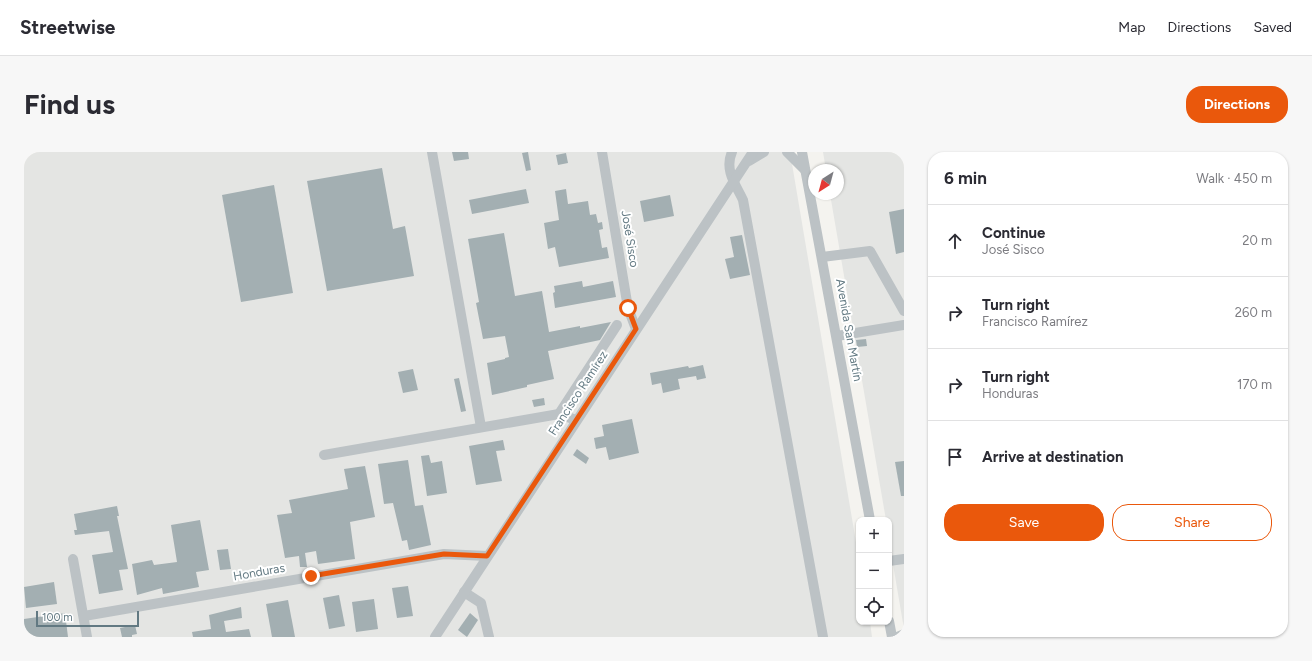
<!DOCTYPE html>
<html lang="en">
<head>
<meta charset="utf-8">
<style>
	:root { --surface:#fff; --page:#f7f7f7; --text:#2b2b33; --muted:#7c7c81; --line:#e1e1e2; --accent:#ea580c }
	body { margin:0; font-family:Figtree,sans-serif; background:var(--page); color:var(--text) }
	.controls { position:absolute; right:12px; bottom:12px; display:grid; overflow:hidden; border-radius:8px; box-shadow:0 1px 3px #0004 }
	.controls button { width:36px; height:36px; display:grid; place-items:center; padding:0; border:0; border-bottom:1px solid var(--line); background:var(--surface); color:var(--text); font:20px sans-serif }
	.compass { position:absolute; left:784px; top:12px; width:36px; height:36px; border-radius:50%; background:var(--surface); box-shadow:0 1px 3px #0004; rotate:216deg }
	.scale { position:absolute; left:12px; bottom:10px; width:103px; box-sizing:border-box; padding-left:4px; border:2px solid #627982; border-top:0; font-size:11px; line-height:14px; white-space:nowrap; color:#627982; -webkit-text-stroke:3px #fff; paint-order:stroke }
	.stop { position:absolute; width:12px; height:12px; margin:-9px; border:3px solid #ea580c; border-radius:50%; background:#fff }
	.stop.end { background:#ea580c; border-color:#fff; box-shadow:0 1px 4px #0008 }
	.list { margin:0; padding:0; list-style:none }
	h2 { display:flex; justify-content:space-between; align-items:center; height:52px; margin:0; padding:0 16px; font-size:17px }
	h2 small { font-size:13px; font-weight:400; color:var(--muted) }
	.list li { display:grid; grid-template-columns:26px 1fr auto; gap:12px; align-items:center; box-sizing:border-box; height:72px; padding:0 16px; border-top:1px solid var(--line) }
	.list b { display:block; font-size:15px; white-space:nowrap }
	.list p { margin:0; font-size:13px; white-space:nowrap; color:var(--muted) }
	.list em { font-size:13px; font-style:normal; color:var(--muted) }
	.actions { display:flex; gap:8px; padding:12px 16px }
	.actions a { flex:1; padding:9px 0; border:1px solid var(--accent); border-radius:16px; text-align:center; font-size:14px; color:var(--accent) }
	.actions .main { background:var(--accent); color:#fff }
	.icon { flex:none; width:22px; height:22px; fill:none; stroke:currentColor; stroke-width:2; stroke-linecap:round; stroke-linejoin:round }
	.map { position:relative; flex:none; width:880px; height:485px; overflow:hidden; border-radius:16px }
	header { display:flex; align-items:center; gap:24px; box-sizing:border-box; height:56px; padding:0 20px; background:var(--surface); border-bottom:1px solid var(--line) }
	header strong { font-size:19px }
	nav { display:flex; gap:22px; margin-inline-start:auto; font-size:14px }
	.intro { display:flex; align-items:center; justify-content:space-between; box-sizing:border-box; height:96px; padding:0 24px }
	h1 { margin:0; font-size:28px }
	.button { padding:10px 18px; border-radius:16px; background:var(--accent); color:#fff; font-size:14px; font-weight:700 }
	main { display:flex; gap:24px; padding:0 24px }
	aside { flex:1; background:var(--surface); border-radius:16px; box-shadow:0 1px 3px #0004 }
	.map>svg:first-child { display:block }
	.built { fill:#e4e5e3 }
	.building { fill:#a3afb2 }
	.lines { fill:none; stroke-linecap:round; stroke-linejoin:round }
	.minor { stroke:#bcc2c5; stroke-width:10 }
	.route { stroke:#ea580c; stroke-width:5 }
	.labels { text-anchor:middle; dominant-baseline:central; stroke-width:4; stroke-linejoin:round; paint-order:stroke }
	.street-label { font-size:12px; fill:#627982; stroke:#fff }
</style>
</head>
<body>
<header>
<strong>Streetwise</strong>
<nav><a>Map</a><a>Directions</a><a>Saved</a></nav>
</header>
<div class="intro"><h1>Find us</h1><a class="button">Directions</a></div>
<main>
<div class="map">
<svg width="880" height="485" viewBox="0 0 880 485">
	<rect width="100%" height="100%" fill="#f4f3ef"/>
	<g class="built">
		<polygon points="0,0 766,0 835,408 835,470 846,470 848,485 0,485"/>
		<polygon points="799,0 880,0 880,477 865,389 865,368 862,368 806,42 814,42 814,18 802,18"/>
	</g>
	<g class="building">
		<polygon points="428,0 444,0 445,7 430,9"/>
		<polygon points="504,0 507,18 502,19 498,1"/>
		<polygon points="542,1 544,11 534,13 532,3"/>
		<polygon points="358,16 369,77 381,74 390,124 303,139 283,29"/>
		<polygon points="250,33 269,141 217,150 198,43"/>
		<polygon points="502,37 505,51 448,62 445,48"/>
		<polygon points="542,37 544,52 564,49 566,63 572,62 574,71 578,70 579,77 575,78 578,96 583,95 585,106 535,115 531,95 524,97 520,71 535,68 531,39"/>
		<polygon points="646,43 650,64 620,70 616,49"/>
		<polygon points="880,57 880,100 872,102 865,60"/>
		<polygon points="480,81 491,144 518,139 525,180 556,174 556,176 587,170 576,188 524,199 530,227 503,233 503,235 468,243 463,211 481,207 481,206 485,205 481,184 459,187 452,151 455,150 444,87"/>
		<polygon points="718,83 726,123 706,127 701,107 710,105 706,85"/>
		<polygon points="558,129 559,135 589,129 592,145 531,156 529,141 531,140 530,134"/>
		<polygon points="842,187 843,194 833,195 832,188"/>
		<polygon points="679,213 682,226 673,228 672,224 654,227 656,237 639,241 637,231 628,233 626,221 664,214 665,216"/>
		<polygon points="389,217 394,238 379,241 374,220"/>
		<polygon points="435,226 442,259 437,260 430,227"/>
		<polygon points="520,246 521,253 510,255 508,248"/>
		<polygon points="608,267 615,301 585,308 582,295 572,297 570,286 580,284 578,273"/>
		<polygon points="479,288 481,298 472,299 478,329 452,333 445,294"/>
		<polygon points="553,297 565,306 562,312 549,303"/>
		<polygon points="405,303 407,311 418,309 423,341 403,344 397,304"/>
		<polygon points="384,308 391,354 399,353 407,393 385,398 383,388 378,389 369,351 360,352 354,312"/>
		<polygon points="880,309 880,344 877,344 871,310"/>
		<polygon points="341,314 351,365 326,370 331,407 294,412 292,399 281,401 283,415 276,415 275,404 261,406 253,363 268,361 265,348 324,337 320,317"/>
		<polygon points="93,354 95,364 93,364 104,417 95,418 99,438 75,442 68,403 89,400 85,379 51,383 50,378 53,378 50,362"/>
		<polygon points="176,368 185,418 172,420 175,435 139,442 138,436 113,443 108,412 128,408 130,413 153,410 147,373"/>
		<polygon points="204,397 207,417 196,418 193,398"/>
		<polygon points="30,430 33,452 2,456 0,435"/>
		<polygon points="384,434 389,464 373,466 368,436"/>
		<polygon points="315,443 321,474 305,477 299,446"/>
		<polygon points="350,447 354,477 332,480 328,450"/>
		<polygon points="264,448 271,485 248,485 242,452"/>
		<polygon points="217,455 218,466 200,469 202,480 225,477 227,485 169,485 168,480 187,477 185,463"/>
		<polygon points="41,461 44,485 0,485 0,467"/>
		<polygon points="446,461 454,468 443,485 434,478"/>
		<polygon points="111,473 113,482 108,483 108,485 98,485 96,476"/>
	</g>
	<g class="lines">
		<g class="minor">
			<polyline points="408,0 457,275"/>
			<polyline points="578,0 604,156 612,177"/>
			<path d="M708,0C700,18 712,33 719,48L799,485"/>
			<polyline points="763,0 781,18"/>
			<polyline points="778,0 846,368"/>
			<polyline points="725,9 740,0"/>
			<polyline points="798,105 846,99 880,159"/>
			<polyline points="813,184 880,173"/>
			<polyline points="535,262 593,173"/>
			<polyline points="300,303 535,262 552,268"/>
			<polyline points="49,407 63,485"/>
			<polyline points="865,409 880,407"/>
			<polyline points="440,440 457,451 465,485"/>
			<polyline points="60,464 420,402 463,404"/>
			<polyline points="865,469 868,485"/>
			<polyline points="411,485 729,0"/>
			<polyline points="873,485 880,482"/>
		</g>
	</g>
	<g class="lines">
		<polyline class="route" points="287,424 420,402 463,404 612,177 604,156"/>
	</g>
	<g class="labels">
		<g class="street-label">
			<text transform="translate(606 87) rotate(81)">José Sisco</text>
			<text transform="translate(825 178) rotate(80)">Avenida San Martín</text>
			<text transform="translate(554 241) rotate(-57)">Francisco Ramírez</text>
			<text transform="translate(235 420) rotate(-10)">Honduras</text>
		</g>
	</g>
</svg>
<div class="controls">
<button>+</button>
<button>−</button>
<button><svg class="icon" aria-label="locate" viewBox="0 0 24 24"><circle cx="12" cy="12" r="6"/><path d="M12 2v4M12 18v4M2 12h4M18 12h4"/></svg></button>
</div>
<svg class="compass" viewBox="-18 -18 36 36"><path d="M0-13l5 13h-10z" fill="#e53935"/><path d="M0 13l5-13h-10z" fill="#7c7c81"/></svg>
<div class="scale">100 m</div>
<div class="stop" style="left:604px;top:156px"></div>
<div class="stop end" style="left:287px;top:424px"></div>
</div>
<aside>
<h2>6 min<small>Walk · 450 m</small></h2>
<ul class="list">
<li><svg class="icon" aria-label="ahead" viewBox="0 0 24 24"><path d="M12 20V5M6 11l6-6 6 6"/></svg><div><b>Continue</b><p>José Sisco</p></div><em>20 m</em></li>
<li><svg class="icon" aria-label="right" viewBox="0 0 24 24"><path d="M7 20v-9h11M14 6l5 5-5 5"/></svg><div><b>Turn right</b><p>Francisco Ramírez</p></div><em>260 m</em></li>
<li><svg class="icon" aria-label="right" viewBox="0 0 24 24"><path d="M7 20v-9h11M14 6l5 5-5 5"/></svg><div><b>Turn right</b><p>Honduras</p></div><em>170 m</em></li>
<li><svg class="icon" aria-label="arrive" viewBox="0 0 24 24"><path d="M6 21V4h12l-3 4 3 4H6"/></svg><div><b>Arrive at destination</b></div></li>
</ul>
<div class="actions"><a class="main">Save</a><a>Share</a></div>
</aside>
</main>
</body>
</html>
